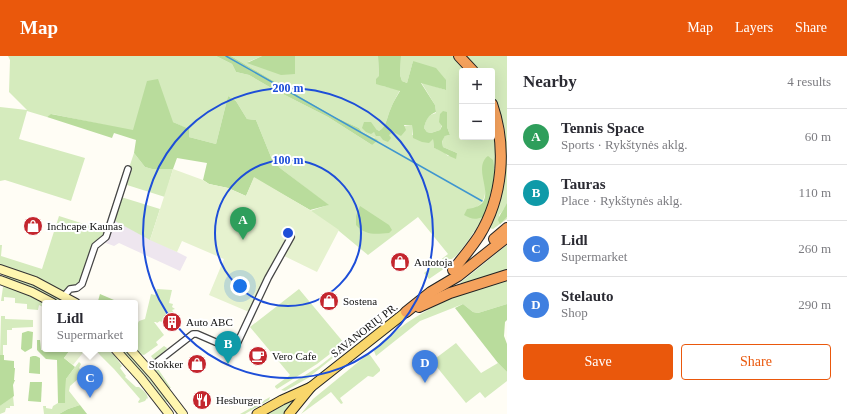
<!DOCTYPE html>
<html lang="en">
<head>
<meta charset="utf-8">
<style>
	:root { --surface:#fff; --page:#f2f2f3; --text:#2b2b33; --muted:#7c7c81; --line:#e1e1e2; --accent:#ea580c }
	body { margin:0; font-family:Georgia,serif; background:var(--page); color:var(--text) }
	.controls { position:absolute; right:12px; top:12px; display:grid; overflow:hidden; border-radius:4px; box-shadow:0 4px 16px #0002 }
	.controls button { width:36px; height:36px; display:grid; place-items:center; padding:0; border:0; border-bottom:1px solid var(--line); background:var(--surface); color:var(--text); font:20px sans-serif }
	.you { position:absolute; left:240px; top:230px; width:14px; height:14px; margin:-10px; border:3px solid #fff; border-radius:50%; background:#1a73e8; box-shadow:0 0 0 6px #1a73e833 }
	.badge { display:grid; place-items:center; width:26px; height:26px; border-radius:50%; background:var(--accent); color:#fff; font-size:13px; font-weight:700 }
	.pin { position:absolute; translate:-50% -33px; filter:drop-shadow(0 1px 2px #0008) }
	.pin::after { content:''; position:absolute; top:21px; width:14px; height:12px; background:inherit; clip-path:polygon(0 0,100% 0,50% 100%) }
	.popup { position:absolute; left:42px; top:244px; width:96px; height:52px; box-sizing:border-box; display:grid; place-content:center; border-radius:4px; background:var(--surface); filter:drop-shadow(0 1px 3px #0005); font-size:13px; white-space:nowrap; color:var(--muted) }
	.popup b { font-size:15px; color:var(--text) }
	.popup::after { content:''; position:absolute; left:50%; top:100%; margin-left:-8px; border:8px solid transparent; border-top-color:var(--surface) }
	.list { margin:0; padding:0; list-style:none }
	h2 { display:flex; justify-content:space-between; align-items:center; height:52px; margin:0; padding:0 16px; font-size:17px }
	h2 small { font-size:13px; font-weight:400; color:var(--muted) }
	.list li { display:grid; grid-template-columns:26px 1fr auto; gap:12px; align-items:center; box-sizing:border-box; height:56px; padding:0 16px; border-top:1px solid var(--line) }
	.list b { display:block; font-size:15px; white-space:nowrap }
	.list p { margin:0; font-size:13px; white-space:nowrap; color:var(--muted) }
	.list em { font-size:13px; font-style:normal; color:var(--muted) }
	.actions { display:flex; gap:8px; padding:12px 16px }
	.actions a { flex:1; padding:9px 0; border:1px solid var(--accent); border-radius:4px; text-align:center; font-size:14px; color:var(--accent) }
	.actions .main { background:var(--accent); color:#fff }
	.map { position:relative; flex:none; width:507px; height:358px; overflow:hidden }
	header { display:flex; align-items:center; gap:24px; box-sizing:border-box; height:56px; padding:0 20px; background:var(--accent); color:#fff }
	header strong { font-size:19px }
	nav { display:flex; gap:22px; margin-inline-start:auto; font-size:14px }
	main { display:flex }
	aside { flex:1; background:var(--surface) }
	.map>svg:first-child { display:block }
	.industrial { fill:#eee6ef }
	.green { fill:#d5ebbd; fill-rule:evenodd }
	.forest { fill:#b9dc9c }
	.pitch { fill:#e6f2cf }
	.lines { fill:none; stroke-linecap:round; stroke-linejoin:round }
	.stream { stroke:#3f96cf; stroke-width:1.5 }
	.street-casing { stroke:#444; stroke-width:8 }
	.secondary-casing { stroke:#333; stroke-width:10 }
	.primary-casing { stroke:#222; stroke-width:11 }
	.highway-casing { stroke:#222; stroke-width:12 }
	.street { stroke:#fff; stroke-width:5.5 }
	.secondary { stroke:#fff6b0; stroke-width:8 }
	.primary { stroke:#f9d66b; stroke-width:9 }
	.highway { stroke:#f5a25d; stroke-width:10 }
	.ring { fill:none; stroke:#1d4ed8; stroke-width:2 }
	.labels { text-anchor:middle; dominant-baseline:central; stroke-width:4; stroke-linejoin:round; paint-order:stroke }
	.poi-label { font-size:11px; fill:#111; stroke:#fff; text-anchor:start }
	.street-label { font-size:11px; fill:#111; stroke:#fff }
	.centre { fill:#1d4ed8; stroke:#fff; stroke-width:2 }
	.ring-label { font-size:12px; text-anchor:middle; font-weight:bold; fill:#1d4ed8; stroke:#fff; stroke-width:4; stroke-linejoin:round; paint-order:stroke }
</style>
</head>
<body>
<header>
<strong>Map</strong>
<nav><a>Map</a><a>Layers</a><a>Share</a></nav>
</header>
<main>
<div class="map">
<svg width="507" height="358" viewBox="0 0 507 358">
	<rect width="100%" height="100%" fill="#fffdf5"/>
	<polygon class="industrial" points="115,165 187,201 180,215 119,187 114,190 103,186 109,181"/>
	<g class="green">
		<path d="M8,0H216L232,8L236,16L249,19L273,33L328,61L372,89L375,82L362,76L359,72L335,61L231,0H262L248,6L295,18V0H378L379,20L383,30L400,34C397,40 393,46 391,52C387,60 387,70 379,75L376,73L374,76C390,87 395,68 412,69V79L433,82L434,92L443,95L448,100L457,97L443,91L442,84L445,80L450,79L447,71V56L440,74L431,77L427,76L424,72C426,64 427,59 436,57L435,49L421,26L446,34L413,5L407,27L402,25L400,19L401,0H456L470,15H462V81H492V53L499,81L493,147L468,185L456,200L446,207L448,210L429,223L424,217L448,198L418,161L368,199L339,175L310,155L328,149L280,112L271,101L256,64L247,63L236,45L228,40L216,88L189,81L188,73L173,66L133,75L52,58L47,61L27,55L19,83L85,102L71,145L5,124L0,125V51L27,54L9,36L10,4ZM482,112H495L483,161L475,152C490,144 485,127 482,112Z"/>
		<path d="M465,0H507V146L505,152L499,159L500,167L507,161V163L493,173L489,172C502,141 507,108 505,74C502,61 496,51 492,39C490,32 492,22 492,15H478Z"/>
		<polygon points="134,97 145,111 152,113 173,113 165,141 127,129 132,113 129,112"/>
		<polygon points="121,141 160,153 150,184 115,165"/>
		<polygon points="59,160 106,175 80,228 62,236 0,210 0,189 2,189 1,200 42,213"/>
		<polygon points="507,189 507,216 462,228 460,227"/>
		<polygon points="6,219 33,227 70,247 58,247 37,235 5,223 5,221"/>
		<path d="M507,223V248L478,257L473,256L463,248L420,265L376,300L374,295L376,291C390,279 405,267 421,258C448,241 477,232 507,223Z"/>
		<polygon points="6,229 32,239 45,247 45,252 39,249 38,254 27,253 27,248 15,247 15,242 4,241 4,245 1,245 3,231"/>
		<path d="M157,233L172,234L169,247L173,248L172,251L175,253L172,254L174,257L161,266L160,265L157,267L156,266H154L164,279L156,286L158,289L144,299C130,298 134,274 139,265L145,263L151,238L155,239Z"/>
		<polygon points="299,233 344,287 317,308 277,333 275,331 275,330 290,319 250,271"/>
		<polygon points="1,260 5,260 5,263 33,264 33,271 12,272 12,274 7,274 7,289 3,289 3,299 0,299"/>
		<polygon points="456,287 481,317 498,307 507,316 507,325 485,342 480,336 466,347 432,305"/>
		<polygon points="164,290 167,292 165,296 154,304 151,300"/>
		<polygon points="344,291 344,293 308,322 285,335 281,334 318,311"/>
		<path d="M96,293H107L114,299L122,310L120,312L126,320L125,321L136,331H139C143,334 148,338 148,343L147,342L145,345L139,347L138,346L140,343L114,313L99,298Z"/>
		<polygon points="119,293 123,293 149,318 169,346 166,346 146,320"/>
		<polygon points="368,298 370,299 380,313 380,315 373,321 368,320 340,342 343,347 341,348 331,336 301,358 313,343"/>
		<polygon points="79,306 81,308 79,312 83,317 84,316 85,317 70,330 69,335 80,349 68,353 59,358 44,358 43,350 46,350 46,352 52,353 53,350 58,347 65,346 66,323"/>
		<polygon points="156,310 171,332 169,332 155,316"/>
		<polygon points="13,340 14,350 10,350 10,352 6,352 5,356 0,358 0,350"/>
		<polygon points="270,341 269,344 245,358 240,358"/>
		<polygon points="296,342 296,345 284,358 268,358"/>
	</g>
	<g class="forest">
		<polygon points="216,0 231,0 335,61 359,72 362,76 378,84 372,89 328,61 273,33 249,19 236,16 232,8"/>
		<polygon points="262,0 295,0 295,18 281,19 247,7"/>
		<path d="M378,0H401L400,19L402,25L407,27L413,5L436,12L446,24V34L421,27L435,49L436,56C428,59 426,64 424,72L427,76L431,77L440,74L442,70L439,66L440,58L443,55L447,56V71L450,79L445,80L442,85L443,91L457,97L456,103C448,100 442,95 434,92L433,83L429,87L422,86L413,82L412,69H404L406,74L401,80L393,76L389,79L391,82L388,86L383,84L380,80H376L374,76L371,78L366,76L362,72L364,66H371L376,73L379,75C387,70 387,60 391,52C393,46 397,40 400,35L376,28V23L379,20Z"/>
		<polygon points="158,23 173,66 189,73 189,81 216,88 228,40 236,45 247,63 256,64 271,101 280,112 329,149 310,154 254,122 246,140 228,132 209,128 203,124 207,107 177,102 173,113 152,113 145,111 134,97 136,84 114,77 112,82 47,61 51,58 133,74 147,25"/>
		<path d="M488,100L493,104C497,120 489,145 483,161C475,164 471,163 464,159L467,153C505,149 469,114 488,100Z"/>
		<path d="M507,146V161L500,168L498,164C500,157 505,153 507,146Z"/>
		<path d="M360,150L389,169L392,174L389,177C376,178 366,180 356,169V160Z"/>
		<polygon points="100,238 114,244 113,247 103,247 98,245"/>
		<polygon points="463,248 473,256 478,257 507,248 507,264 505,266 504,280 507,288 507,316 498,307 455,252"/>
		<polygon points="28,275 33,276 32,292 25,296 21,293 22,277"/>
		<polygon points="37,284 40,284 41,294 60,295 61,293 71,293 64,302 75,311 66,323 65,347 58,347 57,304 46,303 37,294"/>
		<polygon points="0,299 4,299 4,304 14,305 14,312 15,312 14,324 15,324 13,329 14,340 0,350"/>
		<polygon points="33,300 36,300 40,302 40,318 29,317 30,301"/>
		<polygon points="30,326 42,326 41,346 28,345"/>
		<polygon points="80,349 87,358 59,358 68,353"/>
	</g>
	<g class="pitch">
		<polygon points="173,113 203,124 209,128 228,132 246,140 254,121 310,154 339,174 317,216 278,197 249,256 209,239 224,203 182,185 177,196 150,184"/>
		<polygon points="71,293 86,293 73,309 64,302"/>
	</g>
	<g class="lines">
		<polyline class="stream" points="226,0 482,145"/>
		<defs>
			<g id="street">
				<polyline points="64,240 70,233 77,232 82,228 95,190 106,181 128,113"/>
				<polyline points="148,313 193,278 197,278 227,291 232,291 236,290 268,222 291,181"/>
			</g>
			<g id="secondary">
				<polyline points="0,213 35,225 76,247"/>
				<polyline points="0,224 32,236 53,247"/>
				<polyline points="115,293 141,322 169,358"/>
				<polyline points="130,293 154,320 183,358"/>
			</g>
			<g id="primary">
				<polyline points="257,358 282,344 311,331 406,256"/>
				<polyline points="289,358 311,331"/>
			</g>
			<g id="highway">
				<polyline points="459,0 473,15"/>
				<polyline points="494,183 507,172"/>
				<path d="M453,214C462,203 471,192 479,180C503,141 507,91 492,48"/>
				<polyline points="419,251 450,237 507,219"/>
				<polyline points="406,256 431,236 458,220 507,181"/>
			</g>
		</defs>
		<use href="#street" class="street-casing"/>
		<use href="#secondary" class="secondary-casing"/>
		<use href="#primary" class="primary-casing"/>
		<use href="#highway" class="highway-casing"/>
		<use href="#street" class="street"/>
		<use href="#secondary" class="secondary"/>
		<use href="#primary" class="primary"/>
		<use href="#highway" class="highway"/>
	</g>
	<g class="ring">
		<circle cx="288" cy="177" r="73"/>
		<circle cx="288" cy="177" r="145"/>
	</g>
	<defs>
		<symbol id="shop-disc" viewBox="-11 -11 22 22"><circle r="9.5" fill="#c4262e" stroke="#fff"/><path d="M-5-2.5h2.3a2.7 3.5 0 0 1 5.4 0H5L5.5 6h-11ZM-1.5-2.5h3a1.5 2.3 0 0 0-3 0Z" fill="#fff"/></symbol>
		<symbol id="building-disc" viewBox="-11 -11 22 22"><circle r="9.5" fill="#c4262e" stroke="#fff"/><path d="M-4-6H4V6H1V3H-1V6H-4ZM-2.5-4.3h1.7v1.8h-1.7ZM.8-4.3h1.7v1.8H.8ZM-2.5-1h1.7V.8h-1.7ZM.8-1h1.7V.8H.8Z" fill="#fff"/></symbol>
		<symbol id="cafe-disc" viewBox="-11 -11 22 22"><circle r="9.5" fill="#c4262e" stroke="#fff"/><path d="M-5.5-4.5H6V0H3Q3 3.5 0 3.5H-2.5Q-5.5 3.5-5.5 0ZM3-3.2v2h1.7v-2ZM-6 4.5H4V6H-6Z" fill="#fff"/></symbol>
		<symbol id="restaurant-disc" viewBox="-11 -11 22 22"><circle r="9.5" fill="#c4262e" stroke="#fff"/><path d="M-5-6h1v4h1v-4h1v4h1v-4h1v5L-1.5 .5V6h-2V.5L-5-1ZM5-6V6H3V1.5H1.5Q1.5-4 5-6Z" fill="#fff"/></symbol>
	</defs>
	<g fill-rule="evenodd">
		<use href="#shop-disc" x="22" y="159" width="22" height="22"/>
		<use href="#shop-disc" x="389" y="195" width="22" height="22"/>
		<use href="#shop-disc" x="318" y="234" width="22" height="22"/>
		<use href="#building-disc" x="161" y="255" width="22" height="22"/>
		<use href="#cafe-disc" x="247" y="289" width="22" height="22"/>
		<use href="#shop-disc" x="186" y="297" width="22" height="22"/>
		<use href="#restaurant-disc" x="191" y="333" width="22" height="22"/>
	</g>
	<g class="labels">
		<g class="poi-label">
			<text x="47" y="170">Inchcape Kaunas</text>
			<text x="414" y="206">Autotoja</text>
			<text x="343" y="245">Sostena</text>
			<text x="186" y="266">Auto ABC</text>
			<text x="272" y="300">Vero Cafe</text>
			<text x="183" y="308" text-anchor="end">Stokker</text>
			<text x="216" y="344">Hesburger</text>
		</g>
		<g class="street-label">
			<text transform="translate(364 274) rotate(-38)">SAVANORIŲ PR.</text>
		</g>
	</g>
	<circle cx="288" cy="177" r="6" class="centre"/>
	<g class="ring-label">
		<text x="288" y="36">200 m</text>
		<text x="288" y="108">100 m</text>
	</g>
</svg>
<div class="controls">
<button>+</button>
<button>−</button>
</div>
<div class="you"></div>
<div class="pin badge" style="left:243px;top:184px;background:#2e9e5b">A</div>
<div class="pin badge" style="left:228px;top:308px;background:#0f9aa8">B</div>
<div class="pin badge" style="left:90px;top:342px;background:#3f7fe0">C</div>
<div class="popup"><b>Lidl</b>Supermarket</div>
<div class="pin badge" style="left:425px;top:327px;background:#3f7fe0">D</div>
</div>
<aside>
<h2>Nearby<small>4 results</small></h2>
<ul class="list">
<li><span class="badge" style="background:#2e9e5b">A</span><div><b>Tennis Space</b><p>Sports · Rykštynės aklg.</p></div><em>60 m</em></li>
<li><span class="badge" style="background:#0f9aa8">B</span><div><b>Tauras</b><p>Place · Rykštynės aklg.</p></div><em>110 m</em></li>
<li><span class="badge" style="background:#3f7fe0">C</span><div><b>Lidl</b><p>Supermarket</p></div><em>260 m</em></li>
<li><span class="badge" style="background:#3f7fe0">D</span><div><b>Stelauto</b><p>Shop</p></div><em>290 m</em></li>
</ul>
<div class="actions"><a class="main">Save</a><a>Share</a></div>
</aside>
</main>
</body>
</html>
